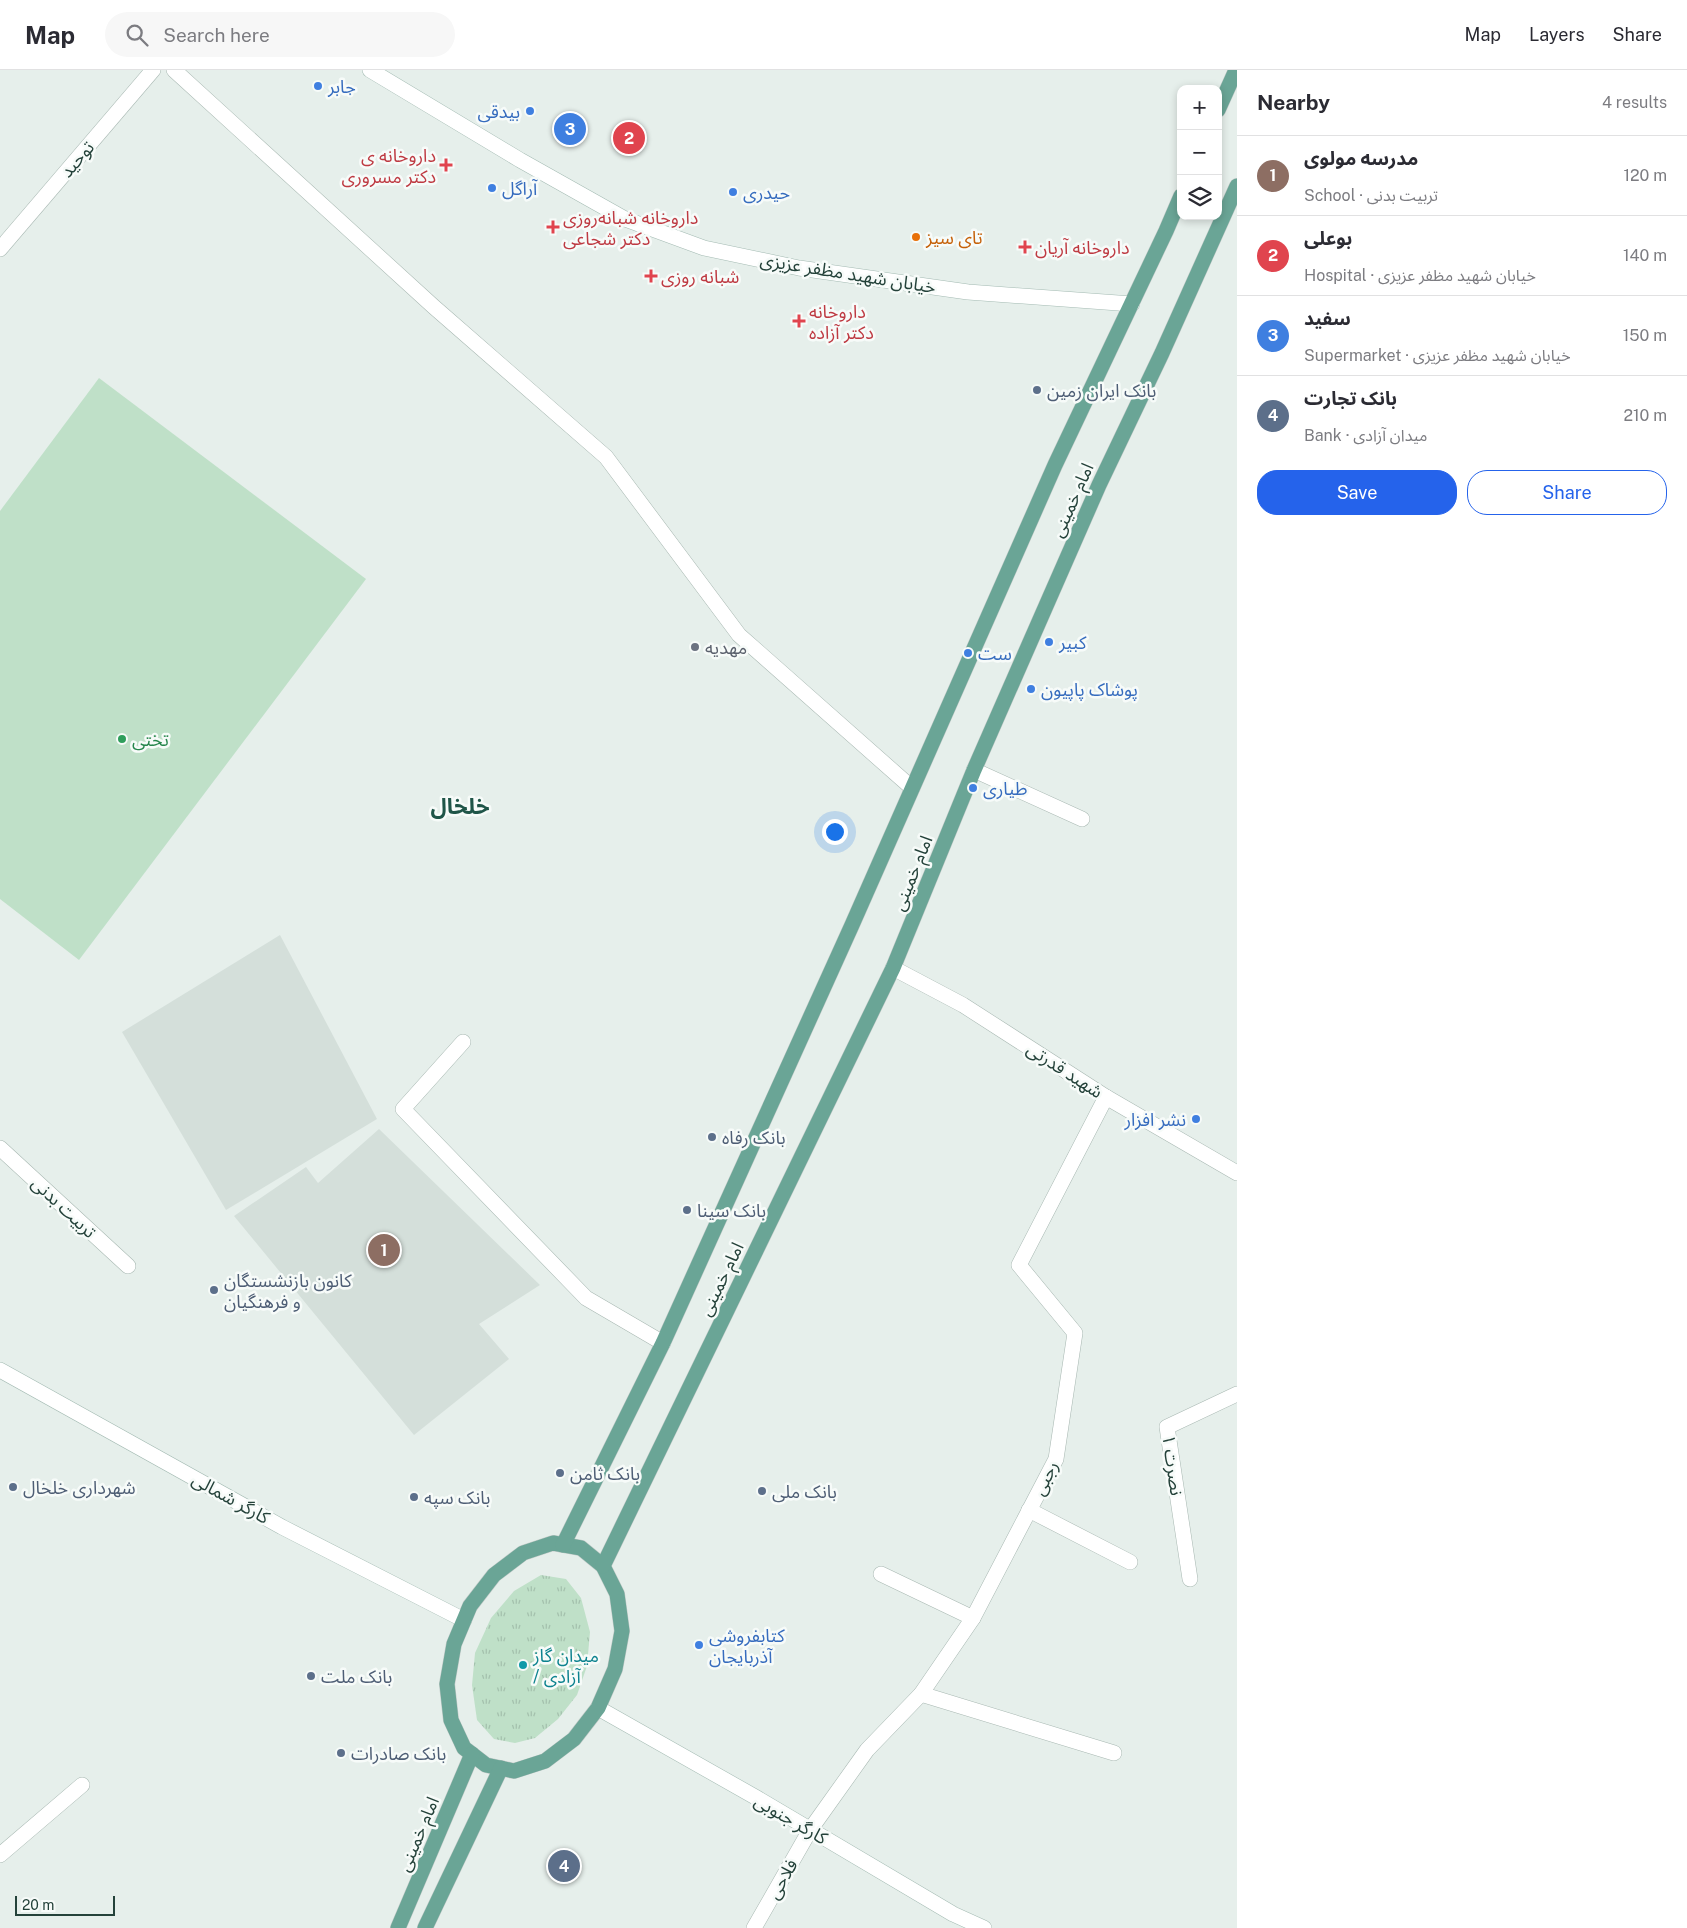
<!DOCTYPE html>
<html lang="en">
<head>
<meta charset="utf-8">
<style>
	:root { --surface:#fff; --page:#f7f7f7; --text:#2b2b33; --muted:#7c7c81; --line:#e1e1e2; --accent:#2563eb }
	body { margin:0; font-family:"Public Sans","Noto Sans Arabic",sans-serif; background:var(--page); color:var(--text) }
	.controls { position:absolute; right:15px; top:15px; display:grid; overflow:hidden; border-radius:10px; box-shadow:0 2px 8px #0003 }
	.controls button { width:45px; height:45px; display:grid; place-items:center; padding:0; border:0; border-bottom:1px solid var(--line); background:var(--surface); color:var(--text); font:25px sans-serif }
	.scale { position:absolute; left:15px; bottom:12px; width:100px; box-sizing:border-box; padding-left:5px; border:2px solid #24423a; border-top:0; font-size:14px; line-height:18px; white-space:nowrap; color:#24423a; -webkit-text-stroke:4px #f7fbf9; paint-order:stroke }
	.you { position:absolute; left:834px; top:761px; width:18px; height:18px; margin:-12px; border:4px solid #fff; border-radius:50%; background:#1a73e8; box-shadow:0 0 0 8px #1a73e833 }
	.badge { display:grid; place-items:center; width:32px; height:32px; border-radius:50%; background:var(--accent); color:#fff; font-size:16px; font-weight:700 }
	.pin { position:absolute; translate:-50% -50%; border:2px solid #fff; box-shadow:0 1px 5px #0006 }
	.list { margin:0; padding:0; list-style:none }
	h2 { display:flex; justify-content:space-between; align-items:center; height:65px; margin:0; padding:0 20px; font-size:21px }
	h2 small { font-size:16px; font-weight:400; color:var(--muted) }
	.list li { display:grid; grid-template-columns:32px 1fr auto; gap:15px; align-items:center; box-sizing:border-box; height:80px; padding:0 20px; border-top:1px solid var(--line) }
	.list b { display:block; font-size:19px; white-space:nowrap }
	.list p { margin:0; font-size:16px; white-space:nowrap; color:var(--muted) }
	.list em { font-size:16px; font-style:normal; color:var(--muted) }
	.actions { display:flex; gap:10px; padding:15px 20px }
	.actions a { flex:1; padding:11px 0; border:1px solid var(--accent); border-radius:20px; text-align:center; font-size:18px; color:var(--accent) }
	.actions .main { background:var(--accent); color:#fff }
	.icon { flex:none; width:28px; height:28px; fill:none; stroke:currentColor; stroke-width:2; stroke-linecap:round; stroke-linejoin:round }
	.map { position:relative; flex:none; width:1237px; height:1858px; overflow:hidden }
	header { display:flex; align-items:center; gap:30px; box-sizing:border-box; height:70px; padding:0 25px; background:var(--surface); border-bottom:1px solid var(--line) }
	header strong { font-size:24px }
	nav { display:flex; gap:28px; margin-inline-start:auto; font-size:18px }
	.search { width:350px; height:45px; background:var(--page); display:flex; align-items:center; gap:12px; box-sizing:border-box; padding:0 18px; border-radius:28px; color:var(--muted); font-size:19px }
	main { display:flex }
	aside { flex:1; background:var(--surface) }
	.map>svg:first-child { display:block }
	.built { fill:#d4dfda }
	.grass { fill:url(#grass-tufts) }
	.garden { fill:#bfe0c8 }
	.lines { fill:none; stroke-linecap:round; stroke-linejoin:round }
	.street-casing { stroke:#a8b8b2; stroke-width:16 }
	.secondary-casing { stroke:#a4bbb3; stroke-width:16 }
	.primary-casing { stroke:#c2cac8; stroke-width:16 }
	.street { stroke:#fff; stroke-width:15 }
	.secondary { stroke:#fff; stroke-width:15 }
	.primary { stroke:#6aa596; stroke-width:15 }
	.shop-dot { fill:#3f7fe0; stroke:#f7fbf9; stroke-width:2 }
	.health-dot { fill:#e0444e; stroke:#f7fbf9; stroke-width:2 }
	.food-dot { fill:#e8710a; stroke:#f7fbf9; stroke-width:2 }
	.service-dot { fill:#5c6f8a; stroke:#f7fbf9; stroke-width:2 }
	.worship-dot { fill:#6b7280; stroke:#f7fbf9; stroke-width:2 }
	.leisure-dot { fill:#2e9e5b; stroke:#f7fbf9; stroke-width:2 }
	.culture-dot { fill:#0f9aa8; stroke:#f7fbf9; stroke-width:2 }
	.labels { text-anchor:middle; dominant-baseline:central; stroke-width:5; stroke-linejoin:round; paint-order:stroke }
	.shop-label { font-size:18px; fill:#366cbe; stroke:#f7fbf9; text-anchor:start }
	.health-label { font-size:18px; fill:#be3a42; stroke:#f7fbf9; text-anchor:start }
	.street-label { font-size:18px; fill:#24423a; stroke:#f7fbf9 }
	.food-label { font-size:18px; fill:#c56008; stroke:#f7fbf9; text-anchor:start }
	.service-label { font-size:18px; fill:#4e5e75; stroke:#f7fbf9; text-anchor:start }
	.worship-label { font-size:18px; fill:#5b616d; stroke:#f7fbf9; text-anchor:start }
	.leisure-label { font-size:18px; fill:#27864d; stroke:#f7fbf9; text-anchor:start }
	.culture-label { font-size:18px; fill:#0d838f; stroke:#f7fbf9; text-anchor:start }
	.district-label { font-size:22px; font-weight:bold; fill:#1f5548; stroke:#f7fbf9 }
</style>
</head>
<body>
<header>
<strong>Map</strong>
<div class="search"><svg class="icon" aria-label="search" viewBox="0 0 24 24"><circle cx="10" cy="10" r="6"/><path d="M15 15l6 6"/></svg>Search here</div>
<nav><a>Map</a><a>Layers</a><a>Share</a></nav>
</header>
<main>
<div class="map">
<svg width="1237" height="1858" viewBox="0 0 1237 1858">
	<defs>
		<pattern id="grass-tufts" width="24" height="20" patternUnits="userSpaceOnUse" patternTransform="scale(1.25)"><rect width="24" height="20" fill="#bfe0c8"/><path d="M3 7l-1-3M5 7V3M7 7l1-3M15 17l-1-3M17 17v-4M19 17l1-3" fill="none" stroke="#a4c1ad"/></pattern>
	</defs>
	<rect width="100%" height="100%" fill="#e6efeb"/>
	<g class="built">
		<polygon points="280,865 377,1049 226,1140 122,962"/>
		<polygon points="379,1059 540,1215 479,1254 509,1289 414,1365 234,1146 306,1097 318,1113"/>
	</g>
	<polygon class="grass" points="541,1505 566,1509 581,1528 590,1562 587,1596 577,1625 558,1649 535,1668 515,1673 494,1669 477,1650 472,1615 475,1583 491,1548 514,1521"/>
	<polygon class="garden" points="99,308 366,509 79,890 0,829 0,441"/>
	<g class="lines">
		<defs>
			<g id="street">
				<polyline points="174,0 434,237 606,387 739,565 912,718"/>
				<polyline points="0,179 153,0"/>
				<polyline points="974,700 1082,749"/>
				<polyline points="893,898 963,935 1106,1027 1237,1103"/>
				<polyline points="463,972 403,1039 586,1228 663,1273"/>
				<polyline points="0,1078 128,1196"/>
				<polyline points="1029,1440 1130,1492"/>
				<polyline points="881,1504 973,1548"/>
				<polyline points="1190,1509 1167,1357 1237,1324"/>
				<polyline points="921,1624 1114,1683"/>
				<polyline points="0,1785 82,1715"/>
				<polyline points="754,1858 810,1760 867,1680 921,1624 973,1548 1056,1389 1075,1263 1019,1195 1106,1027"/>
			</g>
			<g id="secondary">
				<polyline points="370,0 520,90 625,149 704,178 799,198 968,222 1132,234"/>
				<polyline points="0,1300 282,1457 464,1550"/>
				<polyline points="598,1638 757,1728 953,1844 984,1858"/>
			</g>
			<g id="primary">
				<polyline points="1218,40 1236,0"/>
				<polygon points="553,1473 581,1478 603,1496 617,1524 622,1561 615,1599 598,1638 574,1669 545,1691 514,1701 486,1695 464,1678 451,1650 447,1614 454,1574 470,1536 494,1505 523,1483"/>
				<polyline points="563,1475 663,1273 852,855 1055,395 1166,161 1181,126"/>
				<polyline points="603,1496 893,898 974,700 1099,415 1162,283 1237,116"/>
				<polyline points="398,1858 472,1684"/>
				<polyline points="425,1858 501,1698"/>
			</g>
		</defs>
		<use href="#street" class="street-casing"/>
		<use href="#secondary" class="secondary-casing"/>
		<use href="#primary" class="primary-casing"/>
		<use href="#street" class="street"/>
		<use href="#secondary" class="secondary"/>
		<use href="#primary" class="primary"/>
	</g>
	<g class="shop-dot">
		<circle cx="318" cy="16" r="5"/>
		<circle cx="530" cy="41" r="5"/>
		<circle cx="492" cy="118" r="5"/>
		<circle cx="733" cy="122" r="5"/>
		<circle cx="1049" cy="572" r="5"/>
		<circle cx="968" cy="583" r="5"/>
		<circle cx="1031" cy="619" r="5"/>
		<circle cx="973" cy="718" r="5"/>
		<circle cx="1196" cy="1049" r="5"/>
		<circle cx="699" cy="1575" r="5"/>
	</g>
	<g class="health-dot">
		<path d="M443.5 87.5h5v5h5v5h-5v5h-5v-5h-5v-5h5z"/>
		<path d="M550.5 149.5h5v5h5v5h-5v5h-5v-5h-5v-5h5z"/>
		<path d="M1022.5 169.5h5v5h5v5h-5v5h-5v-5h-5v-5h5z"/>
		<path d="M648.5 198.5h5v5h5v5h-5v5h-5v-5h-5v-5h5z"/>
		<path d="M796.5 243.5h5v5h5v5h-5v5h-5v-5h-5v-5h5z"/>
	</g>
	<circle class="food-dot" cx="916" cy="167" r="5"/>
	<g class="service-dot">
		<circle cx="1037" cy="320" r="5"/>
		<circle cx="712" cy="1067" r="5"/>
		<circle cx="687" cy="1140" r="5"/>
		<circle cx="214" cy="1220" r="5"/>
		<circle cx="560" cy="1403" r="5"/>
		<circle cx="13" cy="1417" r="5"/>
		<circle cx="762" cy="1421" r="5"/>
		<circle cx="414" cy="1427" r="5"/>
		<circle cx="311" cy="1606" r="5"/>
		<circle cx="341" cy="1683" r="5"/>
	</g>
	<circle class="worship-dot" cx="695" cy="577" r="5"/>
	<circle class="leisure-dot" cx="122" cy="669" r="5"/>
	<circle class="culture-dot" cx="523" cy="1595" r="5"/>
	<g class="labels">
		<g class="shop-label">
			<text x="328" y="16">جابر</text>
			<text x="520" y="41" text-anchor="end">بیدقی</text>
			<text x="502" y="118">آراگل</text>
			<text x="743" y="122">حیدری</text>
			<text x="1059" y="572">کبیر</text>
			<text x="978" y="583">ست</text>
			<text x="1041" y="619">پوشاک پاپیون</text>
			<text x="983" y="718">طیاری</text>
			<text x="1186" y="1049" text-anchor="end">نشر افزار</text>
			<text x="709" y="1565">کتابفروشی<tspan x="709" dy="21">آذربایجان</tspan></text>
		</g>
		<g class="health-label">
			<text x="436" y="85" text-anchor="end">داروخانه ی<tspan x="436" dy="21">دکتر مسروری</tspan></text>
			<text x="563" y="147">داروخانه شبانه‌روزی<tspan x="563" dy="21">دکتر شجاعی</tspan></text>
			<text x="1035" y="177">داروخانه آریان</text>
			<text x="661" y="206">شبانه روزی</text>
			<text x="809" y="241">داروخانه<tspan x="809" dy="21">دکتر آزاده</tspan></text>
		</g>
		<g class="street-label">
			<text transform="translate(77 89) rotate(-49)">توحید</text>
			<text transform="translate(848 203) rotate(9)">خیابان شهید مظفر عزیزی</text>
			<text transform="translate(1072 430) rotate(-66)">امام خمینی</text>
			<text transform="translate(912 803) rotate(-68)">امام خمینی</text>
			<text transform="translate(1065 1000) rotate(33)">شهید قدرتی</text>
			<text transform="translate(64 1137) rotate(43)">تربیت بدنی</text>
			<text transform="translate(721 1209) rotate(-64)">امام خمینی</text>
			<text transform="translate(1173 1395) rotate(82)">نصرت ۱</text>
			<text transform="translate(1045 1408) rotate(-64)">رجبی</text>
			<text transform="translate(231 1428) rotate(29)">کارگر شمالی</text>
			<text transform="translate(791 1749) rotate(30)">کارگر جنوبی</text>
			<text transform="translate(418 1764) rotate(-67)">امام خمینی</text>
			<text transform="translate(782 1809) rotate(-60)">فلاحی</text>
		</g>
		<g class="food-label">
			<text x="926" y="167">تای سیز</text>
		</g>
		<g class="service-label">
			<text x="1047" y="320">بانک ایران زمین</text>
			<text x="722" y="1067">بانک رفاه</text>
			<text x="697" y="1140">بانک سینا</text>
			<text x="224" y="1210">کانون بازنشستگان<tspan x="224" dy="21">و فرهنگیان</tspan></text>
			<text x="570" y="1403">بانک ثامن</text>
			<text x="23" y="1417">شهرداری خلخال</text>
			<text x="772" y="1421">بانک ملی</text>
			<text x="424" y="1427">بانک سپه</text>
			<text x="321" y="1606">بانک ملت</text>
			<text x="351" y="1683">بانک صادرات</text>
		</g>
		<g class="worship-label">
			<text x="705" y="577">مهدیه</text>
		</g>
		<g class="leisure-label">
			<text x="132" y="669">تختی</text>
		</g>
		<g class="culture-label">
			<text x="533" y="1585">میدان گاز<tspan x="533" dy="21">/ آزادی</tspan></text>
		</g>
		<g class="district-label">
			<text x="460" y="736">خلخال</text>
		</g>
	</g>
</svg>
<div class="controls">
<button>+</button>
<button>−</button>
<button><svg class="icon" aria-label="layers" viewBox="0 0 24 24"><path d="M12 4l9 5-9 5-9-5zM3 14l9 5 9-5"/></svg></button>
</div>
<div class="scale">20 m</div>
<div class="you"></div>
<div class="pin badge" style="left:384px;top:1180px;background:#8d6e63">1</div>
<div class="pin badge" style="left:629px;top:68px;background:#e0444e">2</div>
<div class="pin badge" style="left:570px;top:59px;background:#3f7fe0">3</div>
<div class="pin badge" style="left:564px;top:1796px;background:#5c6f8a">4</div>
</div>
<aside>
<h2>Nearby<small>4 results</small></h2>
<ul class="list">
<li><span class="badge" style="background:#8d6e63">1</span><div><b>مدرسه مولوی</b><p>School · تربیت بدنی</p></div><em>120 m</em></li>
<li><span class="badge" style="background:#e0444e">2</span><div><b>بوعلی</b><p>Hospital · خیابان شهید مظفر عزیزی</p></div><em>140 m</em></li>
<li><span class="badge" style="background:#3f7fe0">3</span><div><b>سفید</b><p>Supermarket · خیابان شهید مظفر عزیزی</p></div><em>150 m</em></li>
<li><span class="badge" style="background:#5c6f8a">4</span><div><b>بانک تجارت</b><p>Bank · میدان آزادی</p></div><em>210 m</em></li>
</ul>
<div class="actions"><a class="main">Save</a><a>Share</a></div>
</aside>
</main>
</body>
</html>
